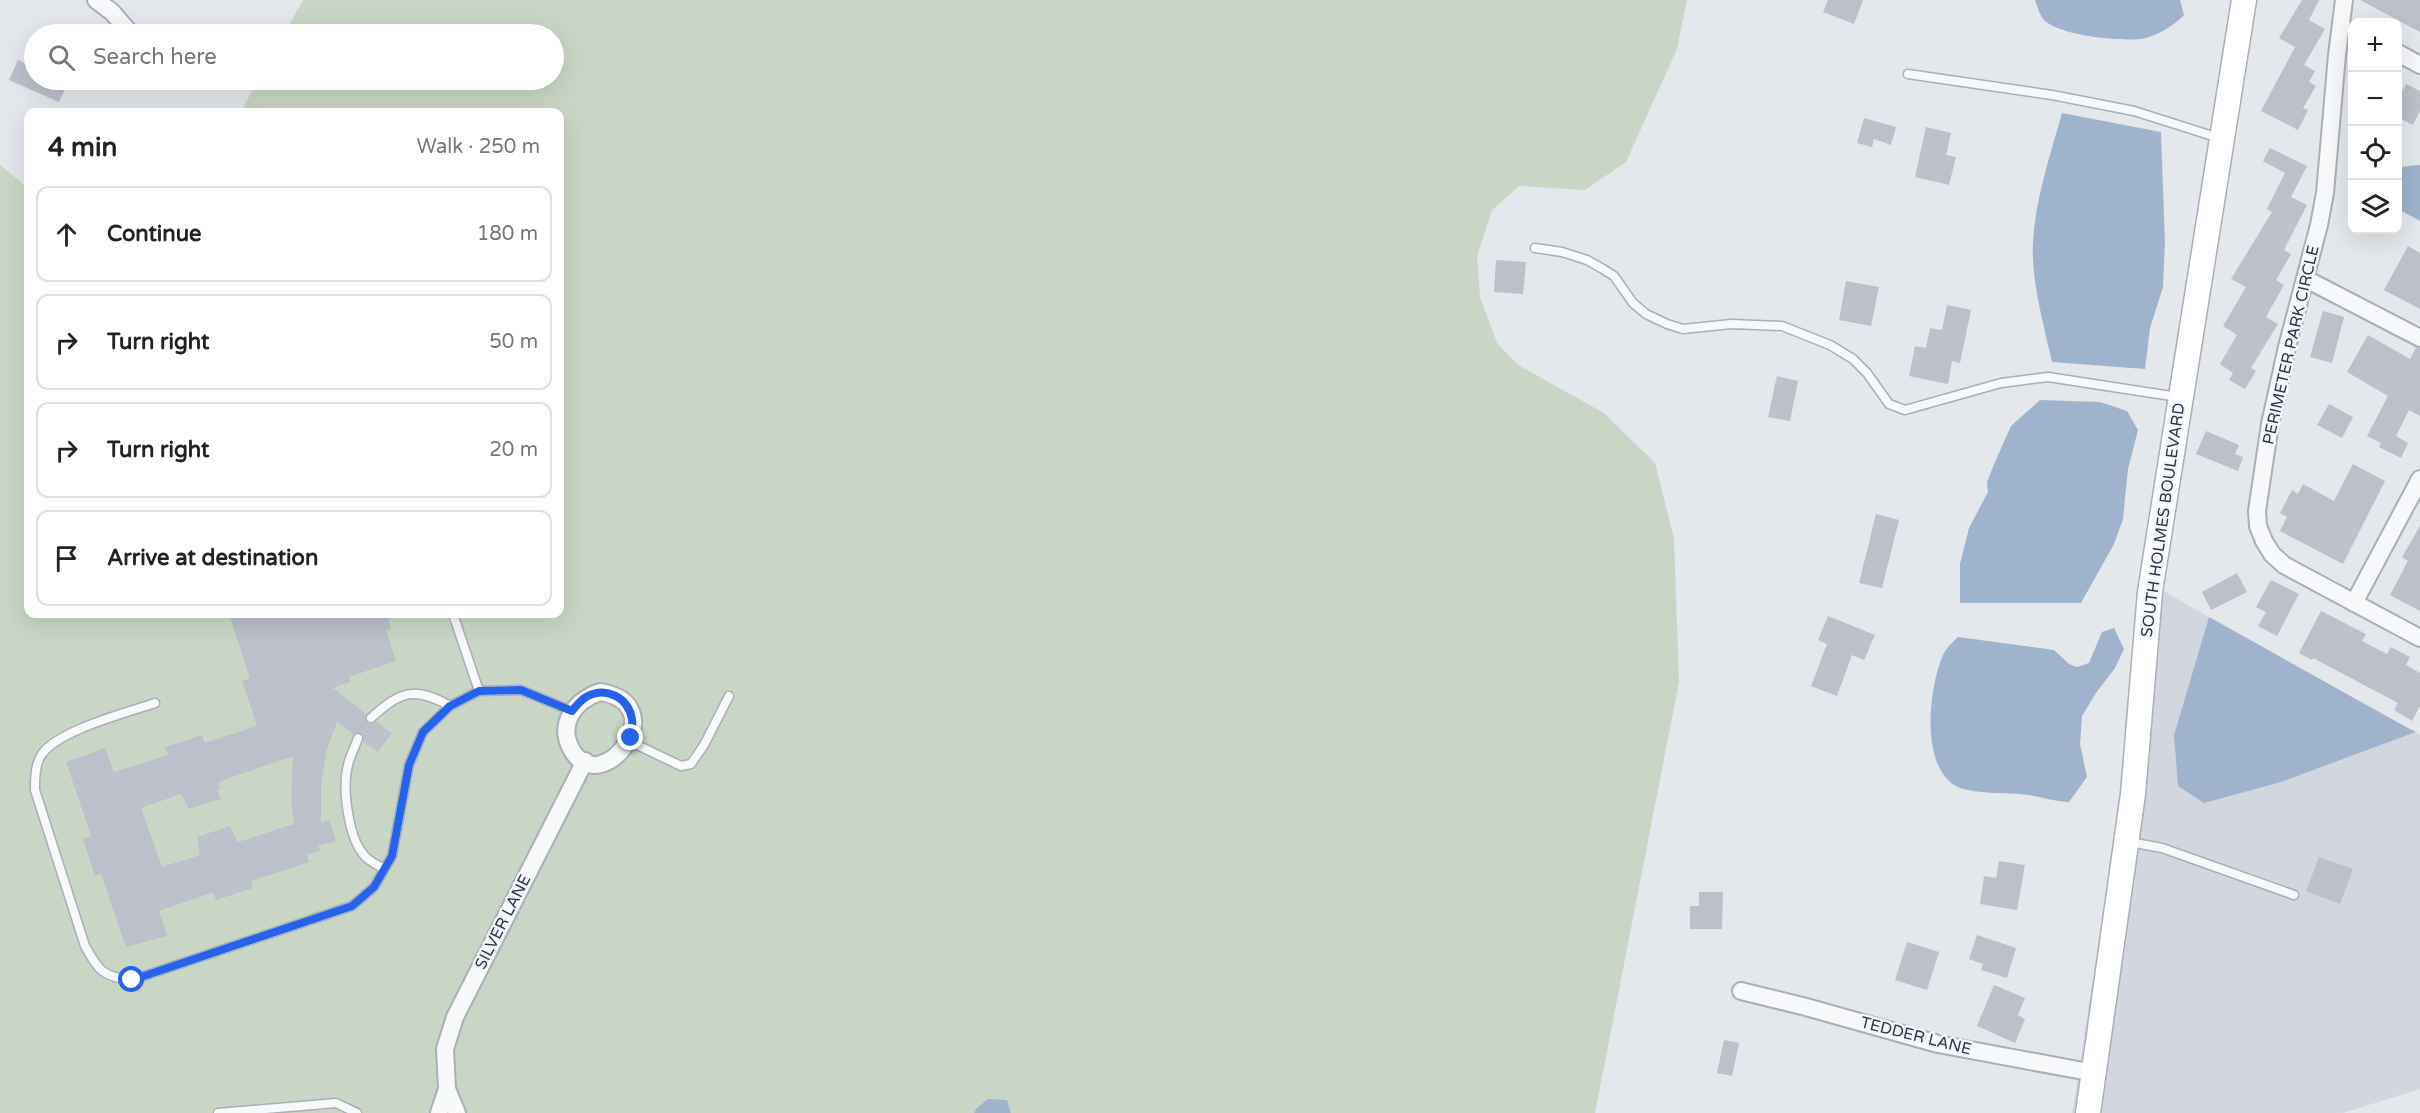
<!DOCTYPE html>
<html lang="en">
<head>
<meta charset="utf-8">
<style>
	:root { --surface:#fff; --page:#f2f2f2; --text:#222; --muted:#767676; --line:#e0e0e0 }
	body { margin:0; font-family:"Varela Round",sans-serif; background:var(--page); color:var(--text) }
	.controls { position:absolute; right:18px; top:18px; display:grid; overflow:hidden; border-radius:12px; box-shadow:0 6px 24px #0002 }
	.controls button { width:54px; height:54px; display:grid; place-items:center; padding:0; border:0; border-bottom:2px solid var(--line); background:var(--surface); color:var(--text); font:30px sans-serif }
	.stop { position:absolute; width:18px; height:18px; margin:-14px; border:4px solid #2563eb; border-radius:50%; background:#fff }
	.stop.end { background:#2563eb; border-color:#fff; box-shadow:0 2px 6px #0008 }
	.list { margin:0; padding:0; list-style:none }
	h2 { display:flex; justify-content:space-between; align-items:center; height:78px; margin:0; padding:0 24px; font-size:26px }
	h2 small { font-size:20px; font-weight:400; color:var(--muted) }
	.list li { display:grid; grid-template-columns:39px 1fr auto; gap:18px; align-items:center; box-sizing:border-box; height:96px; margin:0 12px 12px; padding:0 12px; border:2px solid var(--line); border-radius:12px }
	.list b { display:block; font-size:22px; white-space:nowrap }
	.list em { font-size:20px; font-style:normal; color:var(--muted) }
	.icon { flex:none; width:33px; height:33px; fill:none; stroke:currentColor; stroke-width:2; stroke-linecap:round; stroke-linejoin:round }
	.map { position:relative; flex:none; width:2420px; height:1113px; overflow:hidden }
	.search { position:absolute; background:var(--surface); box-shadow:0 6px 24px #0002; left:24px; top:24px; width:540px; height:66px; display:flex; align-items:center; gap:15px; box-sizing:border-box; padding:0 21px; border-radius:33px; color:var(--muted); font-size:22px }
	.panel { position:absolute; background:var(--surface); box-shadow:0 6px 24px #0002; left:24px; top:108px; width:540px; height:510px; border-radius:12px }
	.map>svg:first-child { display:block }
	.built { fill:#d2d6de }
	.green { fill:#c9d6c5 }
	.water { fill:#9fb4cc }
	.building { fill:#bbc0ca; fill-rule:evenodd }
	.lines { fill:none; stroke-linecap:round; stroke-linejoin:round }
	.service-casing { stroke:#a9aeb7; stroke-width:11 }
	.minor-casing { stroke:#a9aeb7; stroke-width:20 }
	.secondary-casing { stroke:#a9aeb7; stroke-width:27 }
	.service { stroke:#f7f8fa; stroke-width:8 }
	.minor { stroke:#f7f8fa; stroke-width:16 }
	.secondary { stroke:#fff; stroke-width:24 }
	.route { stroke:#2563eb; stroke-width:8 }
	.labels { text-anchor:middle; dominant-baseline:central; stroke-width:5; stroke-linejoin:round; paint-order:stroke }
	.street-label { font-size:16px; fill:#2b3445; stroke:#f4f6f9 }
</style>
</head>
<body>
<div class="map">
<svg width="2420" height="1113" viewBox="0 0 2420 1113">
	<rect width="100%" height="100%" fill="#e4e7ec"/>
	<g class="built">
		<polygon points="2160,589 2209,617 2174,735 2281,782 2416,732 2420,735 2420,1089 2343,1113 2097,1113"/>
		<polygon points="2112,858 2078,1113 2072,1113"/>
	</g>
	<polygon class="green" points="303,0 1687,0 1677,49 1626,162 1585,190 1519,186 1492,210 1477,256 1480,297 1497,343 1518,365 1604,413 1655,463 1674,539 1679,682 1595,1113 1011,1113 1007,1100 976,1109 974,1113 0,1113 0,165 28,188 28,614 560,614 560,112 240,112 259,80 554,80 554,34 284,34"/>
	<g class="water">
		<path d="M2035,0H2180L2184,15C2175,25 2154,38 2140,39C2116,41 2063,36 2045,21C2040,16 2037,6 2035,0Z"/>
		<path d="M2062,113L2161,132L2165,244L2163,287L2150,328L2145,369L2052,362C2044,324 2031,283 2033,243C2035,199 2050,156 2062,113Z"/>
		<polygon points="2420,165 2420,221 2398,209 2398,167"/>
		<polygon points="2040,400 2100,402 2127,411 2138,430 2128,469 2123,519 2114,544 2081,603 1960,603 1960,564 1969,528 1988,492 1987,482 1995,462 2011,426"/>
		<polygon points="2209,617 2406,727 2416,732 2281,782 2204,803 2178,786 2174,735"/>
		<path d="M2114,628L2124,649L2115,668L2096,693L2082,716L2080,744L2087,777L2069,802C2054,801 2042,797 2028,795C2009,792 1970,795 1954,785C1920,762 1929,687 1943,655C1946,648 1953,642 1958,637L2054,650L2069,664L2077,667L2089,663L2102,632Z"/>
		<polygon points="988,1099 1007,1100 1011,1113 974,1113 976,1109"/>
	</g>
	<g class="building">
		<polygon points="1828,0 1863,0 1854,24 1823,12"/>
		<polygon points="2302,0 2319,0 2309,20 2325,29 2304,65 2315,71 2309,82 2316,86 2303,108 2308,110 2298,130 2261,111 2295,47 2279,38"/>
		<polygon points="2360,0 2420,0 2420,32"/>
		<polygon points="18,60 34,68 34,80 69,80 59,102 9,80"/>
		<polygon points="2406,84 2420,91 2420,111 2413,125 2397,117 2397,101"/>
		<polygon points="1864,118 1896,127 1891,145 1874,139 1872,147 1857,143"/>
		<polygon points="1926,127 1951,133 1946,155 1956,157 1949,185 1915,177"/>
		<polygon points="2270,148 2307,166 2291,197 2307,205 2284,250 2291,254 2276,280 2284,285 2266,317 2278,324 2251,368 2256,371 2245,389 2229,380 2233,373 2220,364 2237,335 2223,326 2246,287 2231,279 2272,212 2267,209 2285,173 2263,161"/>
		<polygon points="2408,246 2420,253 2420,309 2384,290"/>
		<polygon points="1496,260 1526,262 1523,294 1494,292"/>
		<polygon points="1846,281 1879,287 1871,326 1839,320"/>
		<polygon points="1947,305 1971,310 1960,363 1952,361 1948,384 1909,376 1915,346 1926,348 1930,328 1942,330"/>
		<polygon points="2323,311 2344,317 2332,363 2310,357"/>
		<polygon points="2368,335 2410,359 2416,348 2420,348 2420,416 2409,410 2396,436 2408,443 2401,458 2379,447 2381,443 2367,436 2388,396 2347,372"/>
		<polygon points="1777,376 1798,381 1790,421 1768,417"/>
		<polygon points="2329,404 2353,417 2342,438 2317,425"/>
		<polygon points="2206,431 2239,445 2235,454 2243,457 2238,471 2196,454"/>
		<polygon points="2353,464 2385,481 2343,564 2280,531 2287,517 2280,513 2292,490 2298,494 2303,484 2334,501"/>
		<polygon points="1876,514 1899,520 1882,588 1859,583"/>
		<polygon points="2420,526 2420,611 2390,595 2408,561 2402,557"/>
		<polygon points="2237,573 2247,592 2211,610 2202,592"/>
		<polygon points="2271,580 2299,594 2277,636 2258,626 2266,612 2256,607"/>
		<polygon points="2321,611 2366,634 2362,641 2387,654 2391,647 2410,657 2406,665 2420,673 2420,706 2412,721 2394,710 2398,703 2313,658 2312,660 2299,653"/>
		<path d="M229,614H387L391,629L386,631L396,661L349,677L350,682L333,688L366,714L367,723L372,724L376,722L392,733L378,752L363,742L362,733L357,732L353,734L337,722L327,749L321,784V823L329,820L336,841L318,846L320,850L307,855L309,862L251,881L253,888L216,900L213,892L159,911L167,936L126,947L101,874L95,876L83,839L91,836L66,762L105,748L114,772L168,755L165,747L202,735L205,743L257,726L242,681L250,678ZM293,756L291,801L294,824L238,842L230,826L197,837L200,855L162,867L141,808L181,794L189,809L221,799L217,790L220,789L218,782Z"/>
		<polygon points="1828,616 1875,635 1864,660 1852,655 1837,696 1811,686 1827,644 1818,640"/>
		<polygon points="2319,857 2353,869 2340,904 2306,891"/>
		<polygon points="1999,861 2025,865 2017,910 1980,904 1984,876 1996,878"/>
		<polygon points="1699,892 1723,892 1722,929 1690,929 1690,906 1699,906"/>
		<polygon points="1977,935 2016,948 2007,978 1981,970 1983,964 1969,959"/>
		<polygon points="1907,942 1939,952 1927,990 1895,980"/>
		<polygon points="1994,985 2025,998 2018,1015 2025,1019 2015,1043 1977,1026"/>
		<polygon points="1724,1040 1739,1043 1732,1076 1717,1073"/>
	</g>
	<g class="lines">
		<defs>
			<g id="service">
				<polyline points="1908,74 2052,95 2134,111 2219,138"/>
				<polyline points="1535,248 1562,252 1587,260 1603,269 1614,276 1633,303 1646,314 1667,324 1683,329 1731,324 1782,326 1830,345 1853,359 1867,373 1889,404 1905,410 2001,383 2048,377 2178,397"/>
				<polyline points="453,614 479,691"/>
				<path d="M155,703C126,713 59,730 42,754C35,764 35,778 35,790L85,946C99,971 103,977 132,980L352,906L374,887L392,856L409,765L423,732L450,706L479,691L521,690L572,711"/>
				<path d="M371,718C401,691 414,686 450,706"/>
				<path d="M358,738C355,747 350,756 348,765C342,788 348,843 368,859C373,863 379,866 384,869"/>
				<polyline points="629,741 681,766 691,764 704,745 729,696"/>
				<polyline points="2130,842 2162,848 2294,895"/>
				<polyline points="218,1113 336,1103 357,1113"/>
			</g>
			<g id="minor">
				<polyline points="96,0 112,12 131,34"/>
				<polyline points="2344,0 2337,55 2325,193 2319,225 2287,347 2270,424 2257,511 2258,526 2264,541 2272,554 2284,565 2420,638"/>
				<polyline points="2398,53 2420,65"/>
				<polyline points="2306,279 2420,338"/>
				<polyline points="2354,603 2420,479"/>
				<path d="M600,692C675,704 603,799 573,752C556,725 574,701 600,692Z"/>
				<polyline points="1741,991 1806,1007 1938,1044 2094,1073"/>
				<polyline points="447,1089 457,1113"/>
				<polyline points="439,1113 447,1089 445,1049 455,1017 585,761"/>
			</g>
			<polyline id="secondary" points="2088,1113 2133,794 2150,592 2244,0"/>
		</defs>
		<use href="#service" class="service-casing"/>
		<use href="#minor" class="minor-casing"/>
		<use href="#secondary" class="secondary-casing"/>
		<use href="#service" class="service"/>
		<use href="#minor" class="minor"/>
		<use href="#secondary" class="secondary"/>
	</g>
	<g class="lines">
		<path class="route" d="M132,980L352,906L374,887L392,856L409,765L423,732L450,706L479,691L521,690L572,711C576,706 581,700 586,697C606,686 628,697 632,719C633,725 631,732 631,738"/>
	</g>
	<g class="labels">
		<g class="street-label">
			<text transform="translate(2291 345) rotate(-77)">PERIMETER PARK CIRCLE</text>
			<text transform="translate(2163 520) rotate(-82)">SOUTH HOLMES BOULEVARD</text>
			<text transform="translate(503 922) rotate(-63)">SILVER LANE</text>
			<text transform="translate(1916 1036) rotate(14)">TEDDER LANE</text>
		</g>
	</g>
</svg>
<div class="controls">
<button>+</button>
<button>−</button>
<button><svg class="icon" aria-label="locate" viewBox="0 0 24 24"><circle cx="12" cy="12" r="6"/><path d="M12 2v4M12 18v4M2 12h4M18 12h4"/></svg></button>
<button><svg class="icon" aria-label="layers" viewBox="0 0 24 24"><path d="M12 4l9 5-9 5-9-5zM3 14l9 5 9-5"/></svg></button>
</div>
<div class="stop" style="left:132px;top:980px"></div>
<div class="stop end" style="left:631px;top:738px"></div>
<div class="search"><svg class="icon" aria-label="search" viewBox="0 0 24 24"><circle cx="10" cy="10" r="6"/><path d="M15 15l6 6"/></svg>Search here</div>
<section class="panel">
<h2>4 min<small>Walk · 250 m</small></h2>
<ul class="list">
<li><svg class="icon" aria-label="ahead" viewBox="0 0 24 24"><path d="M12 20V5M6 11l6-6 6 6"/></svg><div><b>Continue</b></div><em>180 m</em></li>
<li><svg class="icon" aria-label="right" viewBox="0 0 24 24"><path d="M7 20v-9h11M14 6l5 5-5 5"/></svg><div><b>Turn right</b></div><em>50 m</em></li>
<li><svg class="icon" aria-label="right" viewBox="0 0 24 24"><path d="M7 20v-9h11M14 6l5 5-5 5"/></svg><div><b>Turn right</b></div><em>20 m</em></li>
<li><svg class="icon" aria-label="arrive" viewBox="0 0 24 24"><path d="M6 21V4h12l-3 4 3 4H6"/></svg><div><b>Arrive at destination</b></div></li>
</ul>
</section>
</div>
</body>
</html>
